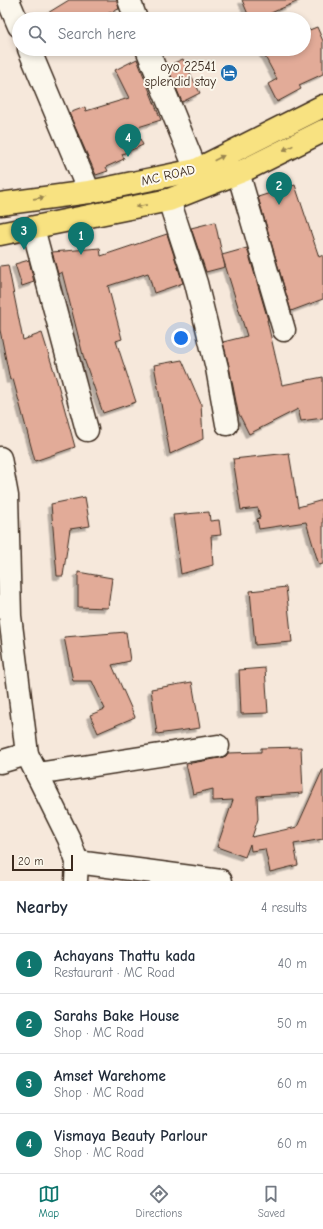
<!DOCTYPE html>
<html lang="en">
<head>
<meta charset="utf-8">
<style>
	:root { --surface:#fff; --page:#f2f2f3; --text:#1f2937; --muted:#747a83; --line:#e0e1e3; --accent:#0f766e }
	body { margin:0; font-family:"Comic Neue",sans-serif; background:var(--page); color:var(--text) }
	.scale { position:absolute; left:12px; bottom:10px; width:61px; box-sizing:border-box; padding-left:4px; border:2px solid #3b2a1e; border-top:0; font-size:11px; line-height:14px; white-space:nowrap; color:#3b2a1e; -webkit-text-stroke:3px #fbf7ec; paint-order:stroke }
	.you { position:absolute; left:181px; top:338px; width:14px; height:14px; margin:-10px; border:3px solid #fff; border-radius:50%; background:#1a73e8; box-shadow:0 0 0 6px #1a73e833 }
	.badge { display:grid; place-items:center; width:26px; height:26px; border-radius:50%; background:var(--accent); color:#fff; font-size:13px; font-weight:700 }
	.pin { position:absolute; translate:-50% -33px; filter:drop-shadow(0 1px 2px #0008) }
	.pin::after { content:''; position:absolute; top:21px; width:14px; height:12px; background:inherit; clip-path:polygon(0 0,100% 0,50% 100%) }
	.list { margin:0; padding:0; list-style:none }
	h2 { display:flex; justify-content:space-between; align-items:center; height:52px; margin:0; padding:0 16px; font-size:17px }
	h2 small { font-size:13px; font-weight:400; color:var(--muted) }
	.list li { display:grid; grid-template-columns:26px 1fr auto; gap:12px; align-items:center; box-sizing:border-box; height:60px; padding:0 16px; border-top:1px solid var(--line) }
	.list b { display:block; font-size:15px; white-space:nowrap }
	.list p { margin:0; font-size:13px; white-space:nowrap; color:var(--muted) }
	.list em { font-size:13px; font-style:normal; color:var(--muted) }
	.icon { flex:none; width:22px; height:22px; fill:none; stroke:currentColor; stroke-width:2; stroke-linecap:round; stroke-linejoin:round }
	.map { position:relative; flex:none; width:323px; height:881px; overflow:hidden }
	.search { position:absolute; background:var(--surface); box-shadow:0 2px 6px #0003; left:12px; right:12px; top:12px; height:44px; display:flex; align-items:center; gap:10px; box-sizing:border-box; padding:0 14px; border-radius:22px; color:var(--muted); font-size:15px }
	.sheet { height:292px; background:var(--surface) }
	nav { display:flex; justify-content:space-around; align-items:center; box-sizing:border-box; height:56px; border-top:1px solid var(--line); background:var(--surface); font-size:11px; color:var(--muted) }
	nav a { display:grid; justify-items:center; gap:2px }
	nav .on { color:var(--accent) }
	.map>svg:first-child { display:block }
	.building { fill:#e2ab98; stroke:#3b2a1e; filter:url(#shadow) }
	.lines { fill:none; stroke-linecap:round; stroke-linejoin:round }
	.minor-casing { stroke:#3b2a1e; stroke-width:25 }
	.primary-casing { stroke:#3b2a1e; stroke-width:25 }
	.minor { stroke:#fbf7ec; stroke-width:22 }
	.primary { stroke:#f8e281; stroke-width:22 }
	.oneway { fill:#9a8650 }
	.labels { text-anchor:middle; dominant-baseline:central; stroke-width:4; stroke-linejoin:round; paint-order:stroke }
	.poi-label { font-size:13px; fill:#3b2a1e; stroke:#fbf7ec; text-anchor:end }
	.street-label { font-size:13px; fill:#3b2a1e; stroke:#fbf7ec }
</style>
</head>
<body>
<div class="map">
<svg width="323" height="881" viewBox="0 0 323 881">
	<defs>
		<filter id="shadow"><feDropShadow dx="-3.5" dy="3.5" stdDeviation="0" flood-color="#0004"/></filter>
	</defs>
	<rect width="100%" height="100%" fill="#f6e8db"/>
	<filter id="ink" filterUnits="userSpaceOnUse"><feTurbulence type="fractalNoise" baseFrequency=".025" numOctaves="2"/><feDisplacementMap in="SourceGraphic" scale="8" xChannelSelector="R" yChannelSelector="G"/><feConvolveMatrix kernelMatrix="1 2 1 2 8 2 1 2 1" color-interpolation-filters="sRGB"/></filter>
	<g filter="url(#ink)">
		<g class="building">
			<polygon points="69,0 117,0 119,9 94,19 38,19"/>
			<polygon points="242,0 301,0 257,19 250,19"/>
			<polygon points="317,27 323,41 323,74 299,85 301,89 277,102 268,84 277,79 261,49 304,49 304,32"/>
			<polygon points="137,59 161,120 135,128 143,145 122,154 124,159 106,167 108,171 96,175 69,113 85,107 86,111 129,98 115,70"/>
			<polygon points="183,59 200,93 182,102 167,66"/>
			<polygon points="295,185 319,257 323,255 323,299 291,311 258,197"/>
			<polygon points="215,222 225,267 206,272 191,228"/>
			<polygon points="167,234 183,283 154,293 148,273 108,286 122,339 116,341 136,402 103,413 84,359 62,272 58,274 52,252 100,248 101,256"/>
			<polygon points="247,248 268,320 267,320 282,385 323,377 323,418 301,421 298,409 249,434 238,412 229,366 223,342 247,336 222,255"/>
			<polygon points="29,260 34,282 22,286 15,264"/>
			<polygon points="8,265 23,340 42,333 57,381 75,447 35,461 13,379 10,380 0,330 0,266"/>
			<polygon points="182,360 201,404 203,439 170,454 154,365"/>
			<polygon points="289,453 298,507 323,500 323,564 319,565 306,522 259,529 257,519 260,518 258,508 241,510 233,459"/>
			<polygon points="85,497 90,526 70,529 63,576 57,576 51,504"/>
			<polygon points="209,512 210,521 219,520 221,535 211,536 213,565 181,574 173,515"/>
			<polygon points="78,572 112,578 108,608 78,607"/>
			<polygon points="286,587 292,642 255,645 250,591"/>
			<polygon points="126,632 130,661 112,665 135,717 98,733 90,715 105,709 92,681 73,681 64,637"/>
			<polygon points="265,668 268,713 241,714 239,670"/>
			<polygon points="192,682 200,728 157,734 151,689"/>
			<polygon points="301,747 303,793 257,796 258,819 252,837 297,827 323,769 323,839 294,844 298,865 270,872 265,849 251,851 250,844 245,857 217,847 233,800 213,801 213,789 193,794 186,764 220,758 226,756 228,753 261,752 261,748"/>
		</g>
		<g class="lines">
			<defs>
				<g id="minor">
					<polyline points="8,0 19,26"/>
					<polyline points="129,0 136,19"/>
					<polyline points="29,49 89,192"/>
					<polyline points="147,49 196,170"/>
					<polyline points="238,172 284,330"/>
					<polyline points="169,200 196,283 217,368 227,424"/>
					<polyline points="33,228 87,430"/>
					<polyline points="0,458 7,496 10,616 27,754 69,839 77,862 76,881"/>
					<polyline points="0,762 27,754"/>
					<polyline points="37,774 218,746"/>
					<polyline points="77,862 221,881"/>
				</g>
				<g id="primary">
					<polyline points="0,204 89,192 196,170 323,106"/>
					<polyline points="0,234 169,200 245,170 323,131"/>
				</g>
			</defs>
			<use href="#minor" class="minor-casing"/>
			<use href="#primary" class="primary-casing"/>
			<use href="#minor" class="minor"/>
			<use href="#primary" class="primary"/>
		</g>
		<defs><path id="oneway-solid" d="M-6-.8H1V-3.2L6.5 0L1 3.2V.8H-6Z"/></defs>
		<g class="oneway">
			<use href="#oneway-solid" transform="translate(288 148) rotate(154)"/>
			<use href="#oneway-solid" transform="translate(219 158) rotate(-27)"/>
			<use href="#oneway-solid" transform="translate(39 198) rotate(-8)"/>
			<use href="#oneway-solid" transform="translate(141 206) rotate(169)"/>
		</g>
	</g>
	<defs>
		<symbol id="hotel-disc" viewBox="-11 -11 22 22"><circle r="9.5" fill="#1f6fb2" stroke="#fbf7ec"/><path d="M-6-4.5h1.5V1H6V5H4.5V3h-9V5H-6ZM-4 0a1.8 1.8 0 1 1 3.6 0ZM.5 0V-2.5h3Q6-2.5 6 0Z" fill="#fff"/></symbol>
	</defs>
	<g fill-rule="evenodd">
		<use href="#hotel-disc" x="219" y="63" width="20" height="20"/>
	</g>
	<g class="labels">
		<g class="poi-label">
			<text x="216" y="66">oyo 22541<tspan x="216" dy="15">splendid stay</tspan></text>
		</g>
		<g class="street-label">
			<text transform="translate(168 175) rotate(-13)">MC ROAD</text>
		</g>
	</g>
</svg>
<div class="scale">20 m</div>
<div class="you"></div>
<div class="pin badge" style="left:81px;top:255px">1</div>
<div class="pin badge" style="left:279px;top:205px">2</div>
<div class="pin badge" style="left:24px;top:250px">3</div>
<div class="pin badge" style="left:128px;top:157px">4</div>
<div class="search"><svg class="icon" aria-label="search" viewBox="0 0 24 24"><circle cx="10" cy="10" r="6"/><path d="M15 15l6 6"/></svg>Search here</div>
</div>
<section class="sheet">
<h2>Nearby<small>4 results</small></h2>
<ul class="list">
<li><span class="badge">1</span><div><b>Achayans Thattu kada</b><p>Restaurant · MC Road</p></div><em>40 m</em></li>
<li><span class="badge">2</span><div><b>Sarahs Bake House</b><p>Shop · MC Road</p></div><em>50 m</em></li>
<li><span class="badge">3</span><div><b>Amset Warehome</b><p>Shop · MC Road</p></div><em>60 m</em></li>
<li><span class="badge">4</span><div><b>Vismaya Beauty Parlour</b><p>Shop · MC Road</p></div><em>60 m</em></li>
</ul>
</section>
<nav>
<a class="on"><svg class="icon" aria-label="map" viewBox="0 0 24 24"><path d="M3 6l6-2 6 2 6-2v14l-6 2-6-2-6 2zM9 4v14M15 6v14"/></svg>Map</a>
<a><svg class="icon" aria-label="directions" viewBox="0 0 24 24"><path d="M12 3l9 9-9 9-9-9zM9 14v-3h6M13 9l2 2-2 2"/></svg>Directions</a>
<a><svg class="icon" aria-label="saved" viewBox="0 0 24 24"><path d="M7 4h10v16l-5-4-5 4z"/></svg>Saved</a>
</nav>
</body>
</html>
